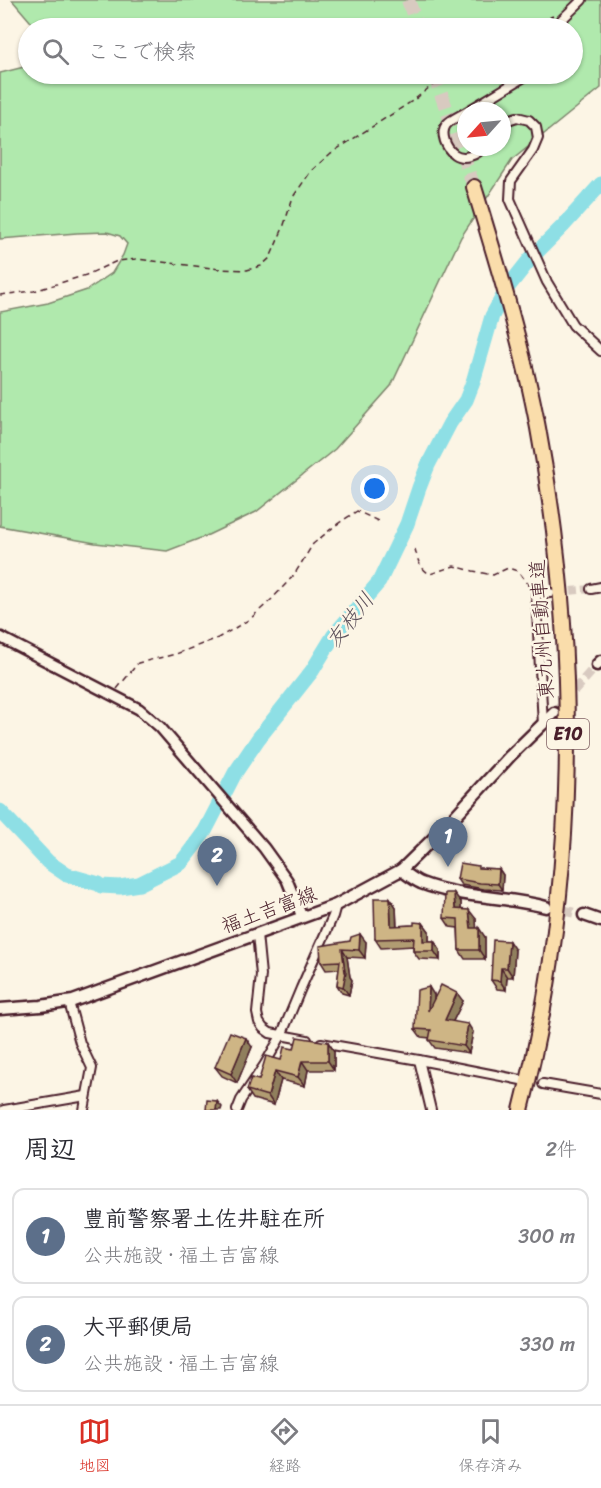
<!DOCTYPE html>
<html lang="ja">
<head>
<meta charset="utf-8">
<style>
	:root { --surface:#fff; --page:#f7f7f7; --text:#2b2b33; --muted:#7c7c81; --line:#e1e1e2; --accent:#d93025 }
	body { margin:0; font-family:Sriracha,"Klee One",sans-serif; background:var(--page); color:var(--text) }
	.compass { position:absolute; left:457px; top:102px; width:54px; height:54px; border-radius:50%; background:var(--surface); box-shadow:0 2px 4px #0004; rotate:243deg }
	.you { position:absolute; left:375px; top:489px; width:21px; height:21px; margin:-15px; border:4px solid #fff; border-radius:50%; background:#1a73e8; box-shadow:0 0 0 9px #1a73e833 }
	.badge { display:grid; place-items:center; width:39px; height:39px; border-radius:50%; background:var(--accent); color:#fff; font-size:20px; font-weight:700 }
	.pin { position:absolute; translate:-50% -50px; filter:drop-shadow(0 2px 3px #0008) }
	.pin::after { content:''; position:absolute; top:32px; width:21px; height:18px; background:inherit; clip-path:polygon(0 0,100% 0,50% 100%) }
	.list { margin:0; padding:0; list-style:none }
	h2 { display:flex; justify-content:space-between; align-items:center; height:78px; margin:0; padding:0 24px; font-size:26px }
	h2 small { font-size:20px; font-weight:400; color:var(--muted) }
	.list li { display:grid; grid-template-columns:39px 1fr auto; gap:18px; align-items:center; box-sizing:border-box; height:96px; margin:0 12px 12px; padding:0 12px; border:2px solid var(--line); border-radius:12px }
	.list b { display:block; font-size:22px; white-space:nowrap }
	.list p { margin:0; font-size:20px; white-space:nowrap; color:var(--muted) }
	.list em { font-size:20px; font-style:normal; color:var(--muted) }
	.icon { flex:none; width:33px; height:33px; fill:none; stroke:currentColor; stroke-width:2; stroke-linecap:round; stroke-linejoin:round }
	.map { position:relative; flex:none; width:601px; height:1110px; overflow:hidden }
	.search { position:absolute; background:var(--surface); box-shadow:0 2px 4px #0004; left:18px; right:18px; top:18px; height:66px; display:flex; align-items:center; gap:15px; box-sizing:border-box; padding:0 21px; border-radius:33px; color:var(--muted); font-size:22px }
	.sheet { height:294px; background:var(--surface) }
	nav { display:flex; justify-content:space-around; align-items:center; box-sizing:border-box; height:84px; border-top:2px solid var(--line); background:var(--surface); font-size:16px; color:var(--muted) }
	nav a { display:grid; justify-items:center; gap:3px }
	nav .on { color:var(--accent) }
	.map>svg:first-child { display:block }
	.green { fill:#b0e9ad; stroke:#7d846c; stroke-width:1.5; fill-rule:evenodd }
	.lines { fill:none; stroke-linecap:round; stroke-linejoin:round }
	.river { stroke:#8edfe5; stroke-width:15 }
	.minor-tunnel { stroke:#d8cac0; stroke-width:8; stroke-dasharray:8 4; stroke-linecap:butt }
	.secondary-tunnel { stroke:#d8cac0; stroke-width:10; stroke-dasharray:10 5; stroke-linecap:butt }
	.motorway-tunnel { stroke:#d8cac0; stroke-width:14; stroke-dasharray:14 7; stroke-linecap:butt }
	.minor-casing { stroke:#4a1f2b; stroke-width:12 }
	.tertiary-casing { stroke:#4a1f2b; stroke-width:14 }
	.secondary-casing { stroke:#4a1f2b; stroke-width:15 }
	.motorway-casing { stroke:#4a1f2b; stroke-width:18 }
	.path { stroke:#4a1f2b; stroke-width:1.5; stroke-dasharray:6 4.5; stroke-linecap:butt }
	.minor { stroke:#fcf5e5; stroke-width:8 }
	.tertiary { stroke:#fcf5e5; stroke-width:9 }
	.secondary { stroke:#fcf5e5; stroke-width:10 }
	.motorway { stroke:#faddab; stroke-width:14 }
	.wall { fill:#b19c72; stroke:#4a1f2b; stroke-width:1.5 }
	.shaded-wall { fill:#907f5d; stroke:#4a1f2b; stroke-width:1.5 }
	.building { fill:#ceb585; stroke:#4a1f2b; stroke-width:1.5 }
	.labels { text-anchor:middle; dominant-baseline:central; stroke-width:5; stroke-linejoin:round; paint-order:stroke }
	.shield { fill:#fcf5e5; stroke:#7f5f63; stroke-width:1.5 }
	.shield-label { font-size:18px; font-weight:bold; fill:#4a1f2b }
	.street-label { font-size:20px; fill:#4a1f2b; stroke:#fcf5e5 }
	.water-label { font-size:21px; font-style:italic; fill:#5b4f5a; stroke:#fcf5e5 }
</style>
</head>
<body>
<div class="map">
<svg width="601" height="1110" viewBox="0 0 601 1110">
	<rect width="100%" height="100%" fill="#fcf5e5"/>
	<filter id="ink" filterUnits="userSpaceOnUse"><feTurbulence type="fractalNoise" baseFrequency=".0167" numOctaves="2"/><feDisplacementMap in="SourceGraphic" scale="12" xChannelSelector="R" yChannelSelector="G"/><feConvolveMatrix kernelMatrix="1 2 1 2 8 2 1 2 1" color-interpolation-filters="sRGB"/></filter>
	<g filter="url(#ink)">
		<path class="green" d="M12,0H601V88L512,160L461,237L391,386L335,449L256,512L206,536L167,551L95,543L0,526V312L48,303L87,290L112,273L123,255L127,244L120,236L107,232L77,233L0,239V73L28,66V74H572V28H36ZM466,111H502V147H466Z"/>
		<g class="lines">
			<polyline class="river" points="0,811 48,862 67,875 99,884 101,886 120,887 139,884 181,863 194,846 205,831 235,773 258,739 312,671 334,635 379,582 407,524 419,488 428,465 450,423 466,400 473,382 492,316 508,287 531,258 563,226 601,184"/>
			<polyline class="minor-tunnel" points="559,592 591,589"/>
			<g class="secondary-tunnel">
				<polyline points="554,713 597,665"/>
				<polyline points="549,907 584,915"/>
			</g>
			<g class="motorway-tunnel">
				<polyline points="408,0 418,28"/>
				<polyline points="434,74 474,187"/>
			</g>
			<defs>
				<g id="minor">
					<polyline points="553,28 582,0"/>
					<polyline points="468,111 529,74"/>
					<path d="M466,112C460,116 450,120 446,125C440,134 446,148 454,154C462,160 478,156 482,147"/>
					<polyline points="502,122 517,117 529,120 536,127 538,138 533,150 511,181 510,199 547,282 573,325 601,351"/>
					<polyline points="591,589 601,587"/>
					<polyline points="543,725 536,594 550,593"/>
					<polyline points="257,934 261,975 257,1013 259,1022 263,1028 270,1033 307,1040"/>
					<polyline points="69,1002 80,1043 92,1068 84,1110"/>
					<polyline points="321,1043 419,1060 521,1080"/>
					<polyline points="419,1060 431,1110"/>
					<polyline points="543,1084 601,1094"/>
					<polyline points="4,1110 86,1096"/>
					<polyline points="237,1110 241,1100 265,1064 281,1036 301,988 333,916 336,905"/>
				</g>
				<polyline id="tertiary" points="0,637 139,709 160,727 264,848 287,880 302,917"/>
				<g id="secondary">
					<polyline points="597,665 601,661"/>
					<polyline points="401,870 445,827 510,756 554,713"/>
					<polyline points="584,915 601,921"/>
					<path d="M0,1009L41,1006L73,1001L336,905L401,870C407,874 414,880 421,883C460,898 505,896 546,907"/>
				</g>
				<path id="motorway" d="M474,187C498,266 523,347 538,428C580,654 578,887 521,1110"/>
			</defs>
			<use href="#minor" class="minor-casing"/>
			<use href="#tertiary" class="tertiary-casing"/>
			<use href="#secondary" class="secondary-casing"/>
			<use href="#motorway" class="motorway-casing"/>
			<g class="path">
				<polyline points="520,28 553,16"/>
				<polyline points="0,295 34,291 86,275 117,261 137,259 220,269 247,270 261,266 270,258 283,228 293,197 311,171 331,153 414,100 446,74"/>
				<path d="M415,549C418,560 419,568 430,574L454,566L473,571L493,575L508,568L518,571L532,589"/>
				<polyline points="117,689 138,663 176,654 218,638 250,619 272,599 294,575 313,544 336,525 357,511 378,521"/>
			</g>
			<use href="#minor" class="minor"/>
			<use href="#tertiary" class="tertiary"/>
			<use href="#secondary" class="secondary"/>
			<use href="#motorway" class="motorway"/>
		</g>
		<g class="wall">
			<polygon points="479,868 499,869 503,875 502,890 484,889 461,885 457,879"/>
			<polygon points="390,898 396,907 397,926 414,925 423,923 429,931 429,941 434,941 440,950 440,960 419,959 413,951 413,946 381,948 375,939"/>
			<polygon points="461,902 461,909 476,919 476,928 485,937 485,959 465,959 459,950 458,928 450,927 444,918"/>
			<polygon points="350,941 366,942 365,958 347,957 350,977 352,980 349,995 342,993 337,985 339,969 326,970 321,962"/>
			<polygon points="515,950 513,977 507,977 506,990 497,989 491,980"/>
			<polygon points="434,995 434,998 463,1001 453,1021 473,1032 469,1053 435,1048 429,1040 430,1038 421,1037 415,1029"/>
			<polygon points="328,1042 334,1051 334,1070 308,1070 305,1086 281,1080 274,1105 253,1099 247,1090 281,1060"/>
			<polygon points="252,1047 237,1083 222,1076 215,1067"/>
		</g>
		<g class="shaded-wall">
			<polygon points="499,869 503,875 502,890 498,884"/>
			<polygon points="454,893 461,902 461,918 455,909"/>
			<polygon points="390,898 396,907 397,935 391,926"/>
			<polygon points="469,910 476,919 477,937 471,928"/>
			<polygon points="423,923 429,931 429,949 423,941"/>
			<polygon points="479,928 485,937 485,959 479,950"/>
			<polygon points="360,934 366,942 365,958 359,950"/>
			<polygon points="434,941 440,950 440,960 434,951"/>
			<polygon points="509,941 515,950 513,977 507,968"/>
			<polygon points="342,949 347,957 350,977 352,980 349,995 343,987 345,972"/>
			<polygon points="501,968 507,977 506,990 500,981"/>
			<polygon points="429,987 434,995 433,1019 428,1011"/>
			<polygon points="457,993 463,1001 450,1027 445,1020"/>
			<polygon points="468,1024 473,1032 469,1053 464,1046"/>
			<polygon points="246,1038 252,1047 237,1083 231,1074"/>
			<polygon points="328,1042 334,1051 334,1070 328,1061"/>
			<polygon points="302,1061 308,1070 305,1086 298,1077"/>
			<polygon points="275,1071 281,1080 274,1105 268,1096"/>
			<polygon points="217,1101 222,1107 221,1110 216,1110"/>
		</g>
		<g class="building">
			<polygon points="460,863 478,866 478,868 499,869 498,884 480,883 457,879"/>
			<polygon points="445,893 454,893 455,909 469,910 471,928 479,928 479,950 459,950 458,919 444,918"/>
			<polygon points="374,898 390,898 391,926 414,925 414,922 423,923 423,941 434,941 434,951 413,951 414,938 375,939"/>
			<polygon points="360,934 359,950 342,949 345,972 346,972 343,987 337,985 340,961 321,962 320,946 350,941 351,937"/>
			<polygon points="493,940 509,941 507,968 501,968 500,981 491,980"/>
			<polygon points="441,985 457,993 445,1020 468,1024 464,1046 429,1040 431,1030 415,1029 417,990 429,987 428,1011"/>
			<polygon points="230,1032 246,1038 231,1074 215,1067"/>
			<polygon points="297,1037 328,1042 328,1061 302,1061 298,1077 275,1071 268,1096 247,1090 251,1078 259,1080 266,1056 281,1060 284,1047 294,1049"/>
			<polygon points="207,1100 217,1101 216,1110 206,1110"/>
		</g>
	</g>
	<g class="labels">
		<rect class="shield" x="547" y="719" width="42" height="30" rx="4.5"/>
		<g class="shield-label">
			<text x="568" y="734">E10</text>
		</g>
		<g class="street-label">
			<text transform="translate(542 629) rotate(-94)">東九州自動車道</text>
			<text transform="translate(269 910) rotate(-20)">福土吉富線</text>
		</g>
		<g class="water-label">
			<text transform="translate(350 620) rotate(-52)">友枝川</text>
		</g>
	</g>
</svg>
<svg class="compass" viewBox="-18 -18 36 36"><path d="M0-13l5 13h-10z" fill="#e53935"/><path d="M0 13l5-13h-10z" fill="#7c7c81"/></svg>
<div class="you"></div>
<div class="pin badge" style="left:448px;top:867px;background:#5c6f8a">1</div>
<div class="pin badge" style="left:217px;top:886px;background:#5c6f8a">2</div>
<div class="search"><svg class="icon" aria-label="search" viewBox="0 0 24 24"><circle cx="10" cy="10" r="6"/><path d="M15 15l6 6"/></svg>ここで検索</div>
</div>
<section class="sheet">
<h2>周辺<small>2件</small></h2>
<ul class="list">
<li><span class="badge" style="background:#5c6f8a">1</span><div><b>豊前警察署土佐井駐在所</b><p>公共施設 · 福土吉富線</p></div><em>300 m</em></li>
<li><span class="badge" style="background:#5c6f8a">2</span><div><b>大平郵便局</b><p>公共施設 · 福土吉富線</p></div><em>330 m</em></li>
</ul>
</section>
<nav>
<a class="on"><svg class="icon" aria-label="map" viewBox="0 0 24 24"><path d="M3 6l6-2 6 2 6-2v14l-6 2-6-2-6 2zM9 4v14M15 6v14"/></svg>地図</a>
<a><svg class="icon" aria-label="directions" viewBox="0 0 24 24"><path d="M12 3l9 9-9 9-9-9zM9 14v-3h6M13 9l2 2-2 2"/></svg>経路</a>
<a><svg class="icon" aria-label="saved" viewBox="0 0 24 24"><path d="M7 4h10v16l-5-4-5 4z"/></svg>保存済み</a>
</nav>
</body>
</html>
